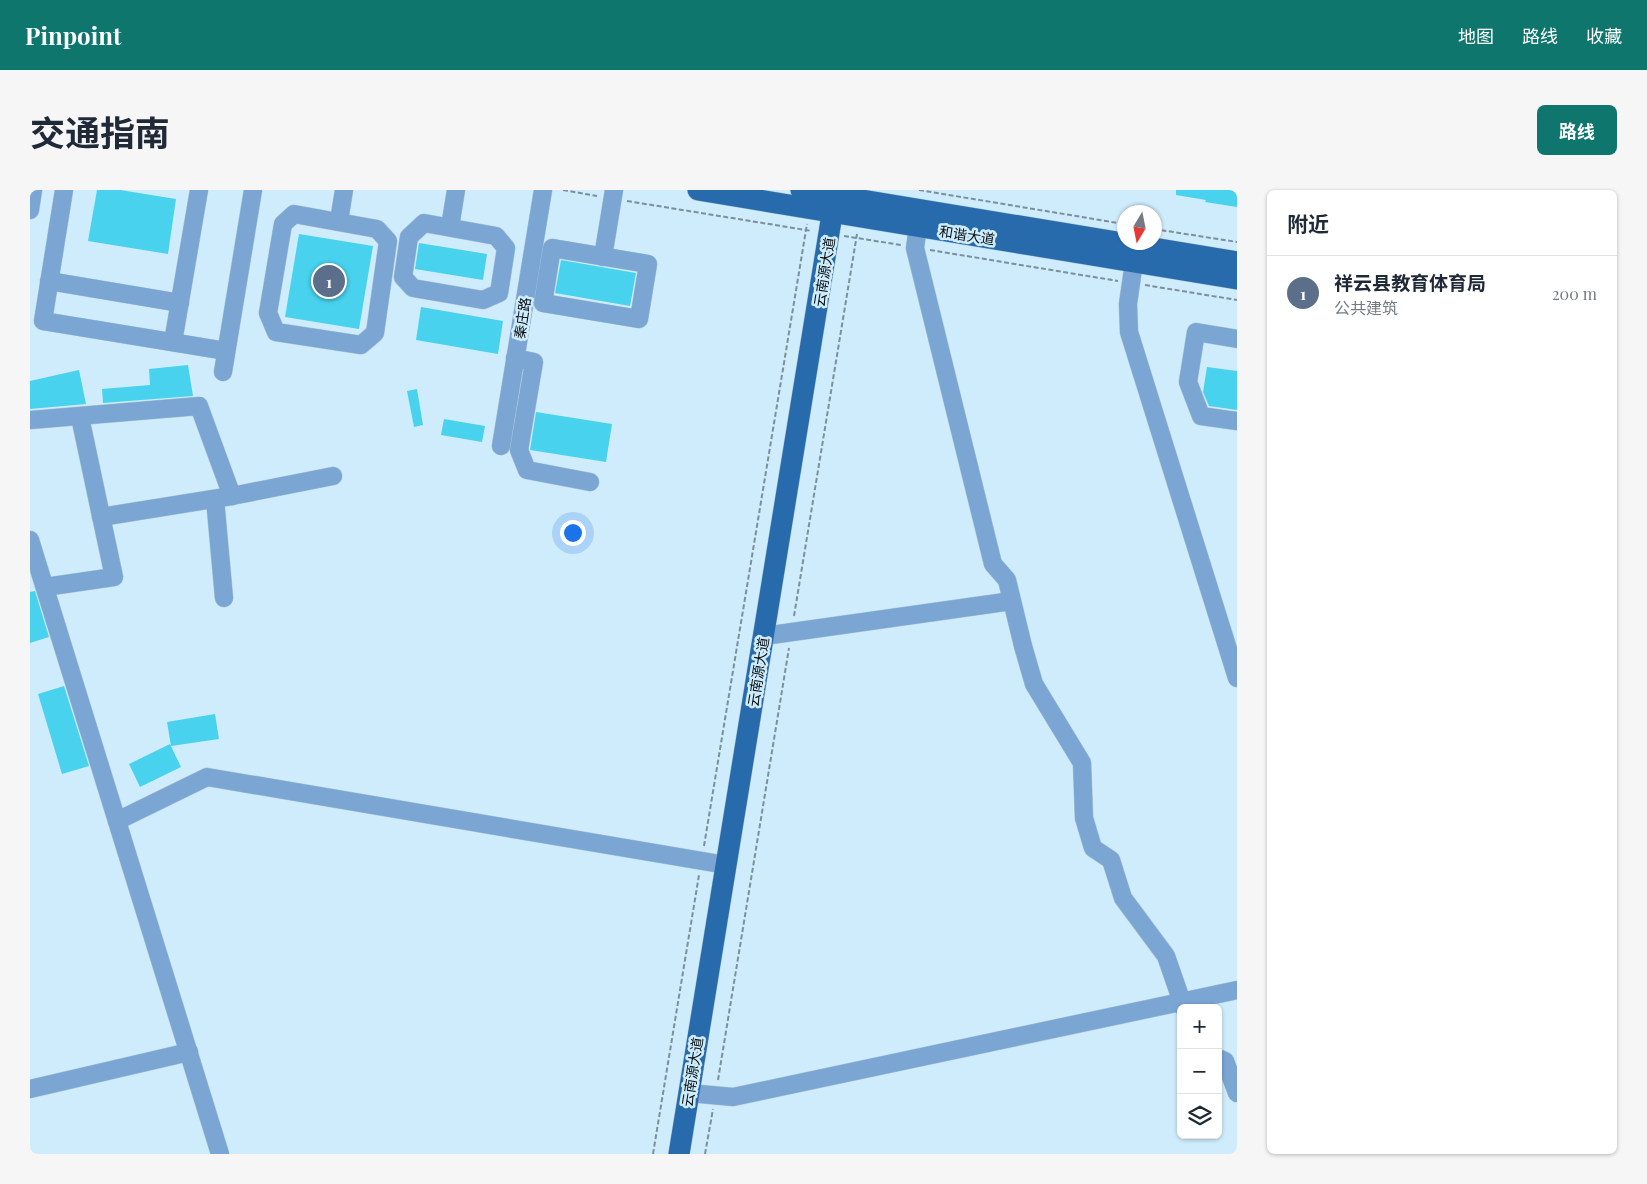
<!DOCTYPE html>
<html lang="zh">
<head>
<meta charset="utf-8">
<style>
	:root { --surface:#fff; --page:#f6f6f7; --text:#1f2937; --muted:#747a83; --line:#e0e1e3; --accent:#0f766e }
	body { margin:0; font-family:"Playfair Display","Noto Sans SC",serif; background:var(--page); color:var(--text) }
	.controls { position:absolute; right:15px; bottom:15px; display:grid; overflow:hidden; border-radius:8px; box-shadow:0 1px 4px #0004 }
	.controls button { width:45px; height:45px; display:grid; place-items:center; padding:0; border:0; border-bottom:1px solid var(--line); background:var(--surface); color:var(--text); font:25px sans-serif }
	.compass { position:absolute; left:1087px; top:15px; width:45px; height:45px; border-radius:50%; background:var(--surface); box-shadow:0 1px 4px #0004; rotate:190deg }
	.you { position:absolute; left:542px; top:342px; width:18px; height:18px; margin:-12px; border:4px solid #fff; border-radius:50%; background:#1a73e8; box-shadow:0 0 0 8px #1a73e833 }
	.badge { display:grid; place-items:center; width:32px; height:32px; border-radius:50%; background:var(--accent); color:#fff; font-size:16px; font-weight:700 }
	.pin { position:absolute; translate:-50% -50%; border:2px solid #fff; box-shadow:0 1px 5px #0006 }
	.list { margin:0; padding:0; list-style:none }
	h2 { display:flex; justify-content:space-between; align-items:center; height:65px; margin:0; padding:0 20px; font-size:21px }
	h2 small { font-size:16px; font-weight:400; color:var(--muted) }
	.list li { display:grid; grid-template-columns:32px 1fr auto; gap:15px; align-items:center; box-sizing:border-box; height:75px; padding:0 20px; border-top:1px solid var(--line) }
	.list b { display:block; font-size:19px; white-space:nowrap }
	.list p { margin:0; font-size:16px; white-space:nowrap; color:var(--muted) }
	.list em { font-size:16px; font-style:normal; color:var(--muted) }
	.icon { flex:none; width:28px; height:28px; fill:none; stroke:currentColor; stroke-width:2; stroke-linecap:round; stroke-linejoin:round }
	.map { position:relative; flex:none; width:1207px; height:964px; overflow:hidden; border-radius:8px }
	header { display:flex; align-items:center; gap:30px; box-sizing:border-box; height:70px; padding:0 25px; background:var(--accent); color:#fff }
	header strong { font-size:24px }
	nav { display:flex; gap:28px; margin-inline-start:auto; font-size:18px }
	.intro { display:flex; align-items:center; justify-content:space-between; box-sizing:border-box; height:120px; padding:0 30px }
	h1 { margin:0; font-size:35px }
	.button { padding:12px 22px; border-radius:8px; background:var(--accent); color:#fff; font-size:18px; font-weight:700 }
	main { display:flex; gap:30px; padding:0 30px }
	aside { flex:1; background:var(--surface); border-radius:8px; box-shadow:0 1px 4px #0004 }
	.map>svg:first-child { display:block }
	.building { fill:#49d2ee }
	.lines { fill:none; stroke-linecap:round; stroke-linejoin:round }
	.minor-casing { stroke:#afc9d7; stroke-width:19 }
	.major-casing { stroke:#afc9d7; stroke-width:22 }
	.path { stroke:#7b909c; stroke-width:2; stroke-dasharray:5 2.5; stroke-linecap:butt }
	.minor { stroke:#7ba6d4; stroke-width:18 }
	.major { stroke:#286bad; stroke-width:21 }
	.labels { text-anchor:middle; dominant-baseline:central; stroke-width:5; stroke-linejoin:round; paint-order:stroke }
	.street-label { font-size:14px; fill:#061015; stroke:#cfecfc }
</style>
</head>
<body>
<header>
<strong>Pinpoint</strong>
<nav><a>地图</a><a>路线</a><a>收藏</a></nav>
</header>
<div class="intro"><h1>交通指南</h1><a class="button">路线</a></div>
<main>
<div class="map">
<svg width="1207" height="964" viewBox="0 0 1207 964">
	<rect width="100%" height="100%" fill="#cfecfc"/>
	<g class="building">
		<polygon points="67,0 90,0 146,9 138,64 58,51"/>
		<polygon points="1146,0 1207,0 1207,17 1175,12 1176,10 1146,5"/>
		<polygon points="269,44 343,56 329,139 255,127"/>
		<polygon points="389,53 457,64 453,90 385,79"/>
		<polygon points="531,70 606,83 600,116 525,103"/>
		<polygon points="391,117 473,131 468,164 386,150"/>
		<polygon points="158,175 163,206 73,213 72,199 120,195 119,179"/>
		<polygon points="1177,177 1207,181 1207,220 1179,216 1173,202"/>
		<polygon points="49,180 56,214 0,219 0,191"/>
		<polygon points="387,199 393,235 384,237 377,201"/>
		<polygon points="506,222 582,234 576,272 500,260"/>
		<polygon points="414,229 455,236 452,252 411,245"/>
		<polygon points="5,401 19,447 0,453 0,402"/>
		<polygon points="34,496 59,576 32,584 8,504"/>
		<polygon points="185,524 189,549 141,556 137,532"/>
		<polygon points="140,554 151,577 110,597 99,574"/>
	</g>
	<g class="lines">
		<defs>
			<g id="minor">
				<polyline points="34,0 13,131 196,161"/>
				<polyline points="0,20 3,0"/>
				<polygon points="264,24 347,39 358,51 345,143 331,155 246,142 238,123 253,34"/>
				<polyline points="309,31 314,0"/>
				<polygon points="394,33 466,46 476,58 469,103 453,110 383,98 373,87 379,47"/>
				<polyline points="888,36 885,58 963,374 977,390 993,456 1004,494 1052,573 1054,628 1063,658 1081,670 1093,708 1136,766 1154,818"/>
				<polyline points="420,37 426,0"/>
				<polygon points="522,58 618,74 609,129 513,113"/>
				<polyline points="573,67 584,0"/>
				<polyline points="1104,72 1098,114 1099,142 1207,488"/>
				<polyline points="19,91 150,113"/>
				<polyline points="1207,149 1166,142 1158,192 1171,226 1207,231"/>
				<polyline points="143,152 169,0"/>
				<polyline points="485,168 504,172 489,260 497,280 560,292"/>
				<polyline points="193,182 223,0"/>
				<polyline points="0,230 169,216 202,306"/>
				<polyline points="471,256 513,0"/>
				<polyline points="185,309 194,408"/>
				<polyline points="71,327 202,306 303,286"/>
				<polyline points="0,350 190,964"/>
				<polyline points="15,397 84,387 50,227"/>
				<polyline points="734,446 982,411"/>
				<polyline points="87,631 177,587 696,675"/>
				<polyline points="1188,868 1195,871 1207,903"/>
				<polyline points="0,899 159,862"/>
				<polyline points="659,903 703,907 1207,800"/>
			</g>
			<g id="major">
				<polyline points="668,0 1207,89"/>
				<polyline points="771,0 1207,72"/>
				<polyline points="649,964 806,0"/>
			</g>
		</defs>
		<use href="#minor" class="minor-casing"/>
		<use href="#major" class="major-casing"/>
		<g class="path">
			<polyline points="533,0 567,6"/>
			<polyline points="889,0 1094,34"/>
			<polyline points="597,11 782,41"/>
			<polyline points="1124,39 1207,52"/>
			<polyline points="814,46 871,55"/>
			<polyline points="900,60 1088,91"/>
			<polyline points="1115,95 1207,110"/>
			<polyline points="764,426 827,44"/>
			<polyline points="674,656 777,34"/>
			<polyline points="688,890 759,458"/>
			<polyline points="623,964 669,685"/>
			<polyline points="675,964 683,919"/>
		</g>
		<use href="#minor" class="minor"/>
		<use href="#major" class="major"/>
	</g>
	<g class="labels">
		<g class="street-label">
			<text transform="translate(937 45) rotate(9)">和谐大道</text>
			<text transform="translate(794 82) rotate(-81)">云南源大道</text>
			<text transform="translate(492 128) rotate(-81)">秦庄路</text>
			<text transform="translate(728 482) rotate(-81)">云南源大道</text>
			<text transform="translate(662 882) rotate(-81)">云南源大道</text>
		</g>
	</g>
</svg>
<div class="controls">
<button>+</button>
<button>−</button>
<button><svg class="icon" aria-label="layers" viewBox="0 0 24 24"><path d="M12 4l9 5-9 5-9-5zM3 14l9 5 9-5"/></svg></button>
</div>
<svg class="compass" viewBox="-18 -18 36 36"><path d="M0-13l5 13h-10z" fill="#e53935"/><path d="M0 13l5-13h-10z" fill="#747a83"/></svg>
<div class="you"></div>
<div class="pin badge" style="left:299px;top:91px;background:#5c6f8a">1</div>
</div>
<aside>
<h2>附近<small></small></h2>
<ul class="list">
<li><span class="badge" style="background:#5c6f8a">1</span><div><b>祥云县教育体育局</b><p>公共建筑</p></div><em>200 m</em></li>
</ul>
</aside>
</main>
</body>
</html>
